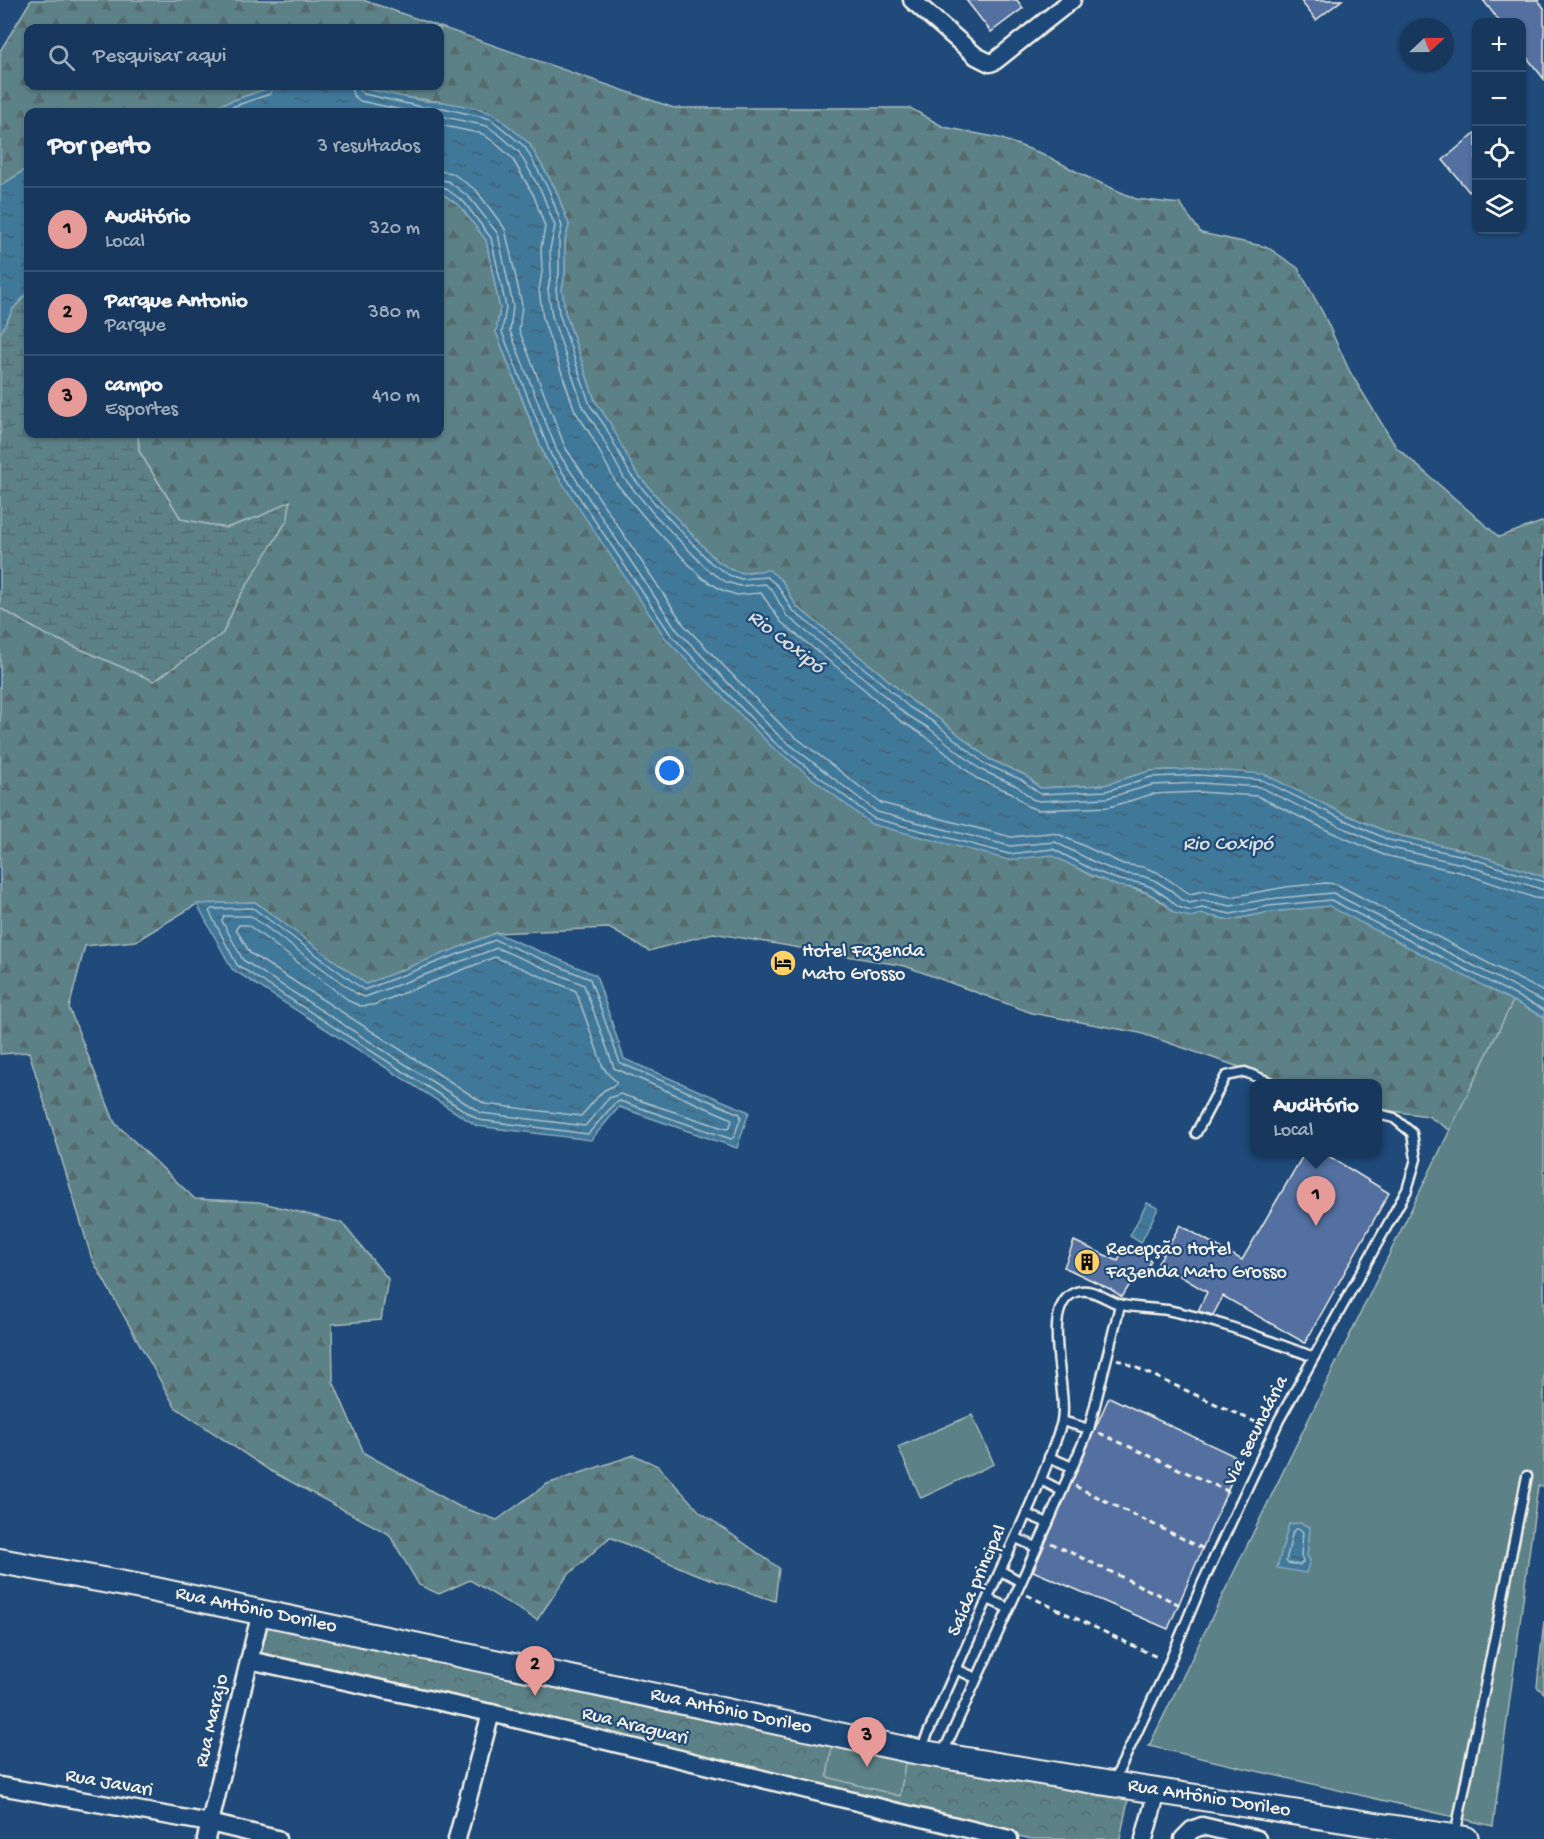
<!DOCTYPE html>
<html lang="pt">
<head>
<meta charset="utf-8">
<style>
	:root { --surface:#17385c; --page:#244365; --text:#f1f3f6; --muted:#9eacbb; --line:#365272; --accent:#e69b98 }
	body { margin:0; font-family:"Gochi Hand",sans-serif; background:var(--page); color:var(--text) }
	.controls { position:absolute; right:18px; top:18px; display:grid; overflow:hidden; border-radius:12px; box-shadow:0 2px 4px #0004 }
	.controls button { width:54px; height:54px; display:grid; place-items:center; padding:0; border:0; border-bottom:2px solid var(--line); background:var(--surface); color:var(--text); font:30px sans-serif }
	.compass { position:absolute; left:1400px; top:18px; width:54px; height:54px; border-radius:50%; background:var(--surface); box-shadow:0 2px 4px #0004; rotate:68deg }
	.you { position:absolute; left:670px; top:771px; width:21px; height:21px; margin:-15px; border:4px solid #fff; border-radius:50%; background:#1a73e8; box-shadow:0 0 0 9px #1a73e833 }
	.badge { display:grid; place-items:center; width:39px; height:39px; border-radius:50%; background:var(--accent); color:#111; font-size:20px; font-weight:700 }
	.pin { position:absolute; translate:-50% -50px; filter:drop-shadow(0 2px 3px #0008) }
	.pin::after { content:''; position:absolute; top:32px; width:21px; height:18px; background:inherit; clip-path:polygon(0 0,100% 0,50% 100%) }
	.popup { position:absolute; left:1250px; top:1079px; width:132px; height:78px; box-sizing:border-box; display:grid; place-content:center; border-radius:12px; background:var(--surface); filter:drop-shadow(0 2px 4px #0005); font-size:20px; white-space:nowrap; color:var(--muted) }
	.popup b { font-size:22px; color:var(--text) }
	.popup::after { content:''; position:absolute; left:50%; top:100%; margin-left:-12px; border:12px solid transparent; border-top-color:var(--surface) }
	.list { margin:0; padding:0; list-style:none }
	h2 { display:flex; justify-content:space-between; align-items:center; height:78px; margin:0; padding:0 24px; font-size:26px }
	h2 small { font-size:20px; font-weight:400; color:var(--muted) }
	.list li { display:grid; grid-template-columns:39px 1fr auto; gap:18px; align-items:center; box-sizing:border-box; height:84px; padding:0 24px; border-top:2px solid var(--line) }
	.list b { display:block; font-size:22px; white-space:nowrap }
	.list p { margin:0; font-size:20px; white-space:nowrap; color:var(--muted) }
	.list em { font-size:20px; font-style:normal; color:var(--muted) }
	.icon { flex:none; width:33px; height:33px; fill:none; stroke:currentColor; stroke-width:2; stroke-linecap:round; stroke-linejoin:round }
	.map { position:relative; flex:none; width:1544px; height:1839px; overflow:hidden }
	.search { position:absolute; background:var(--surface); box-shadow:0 2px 4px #0004; left:24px; top:24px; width:420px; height:66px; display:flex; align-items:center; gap:15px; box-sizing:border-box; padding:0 21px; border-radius:12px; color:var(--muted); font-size:22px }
	.panel { position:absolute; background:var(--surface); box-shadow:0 2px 4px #0004; left:24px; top:108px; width:420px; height:330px; border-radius:12px }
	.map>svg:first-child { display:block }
	.forest { fill:url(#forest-firs); stroke:#a8b9b8; stroke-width:1.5 }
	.wetland { fill:url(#wetland-marsh); stroke:#a8b9b8; stroke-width:1.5 }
	.park { fill:url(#park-crowns); stroke:#a8b9b8; stroke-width:1.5 }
	.pitch { fill:#5c8187; stroke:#a8b9b8; stroke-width:1.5 }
	.water { fill:url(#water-ripples); stroke:#88a8b9; stroke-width:1.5 }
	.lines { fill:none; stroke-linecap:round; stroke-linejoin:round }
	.shore { stroke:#acc1c9; stroke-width:1.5 }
	.building { fill:#5270a1; stroke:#f4f1e8; stroke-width:1.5 }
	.lane-casing { stroke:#f4f1e8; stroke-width:13 }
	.street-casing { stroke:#f4f1e8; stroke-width:21 }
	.secondary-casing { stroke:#f4f1e8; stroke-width:28 }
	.path { stroke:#f4f1e8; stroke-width:3; stroke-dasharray:6 4.5; stroke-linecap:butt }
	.lane { stroke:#1f4a7a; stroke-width:8 }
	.street { stroke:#1f4a7a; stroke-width:16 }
	.secondary { stroke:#1f4a7a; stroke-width:24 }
	.labels { text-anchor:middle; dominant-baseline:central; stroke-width:4.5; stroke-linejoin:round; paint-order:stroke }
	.poi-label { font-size:20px; fill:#f4f1e8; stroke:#1f4a7a; text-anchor:start }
	.street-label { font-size:20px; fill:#f4f1e8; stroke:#1f4a7a }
	.water-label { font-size:21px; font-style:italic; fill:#d9dfdc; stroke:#1f4a7a }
</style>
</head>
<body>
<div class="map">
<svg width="1544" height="1839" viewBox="0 0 1544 1839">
	<defs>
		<pattern id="forest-firs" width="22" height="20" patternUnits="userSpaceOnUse" patternTransform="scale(1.5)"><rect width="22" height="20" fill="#5c8187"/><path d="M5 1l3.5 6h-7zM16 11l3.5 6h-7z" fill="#546a6d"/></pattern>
		<pattern id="wetland-marsh" width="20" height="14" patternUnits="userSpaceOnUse" patternTransform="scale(1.5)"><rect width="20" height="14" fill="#5c8187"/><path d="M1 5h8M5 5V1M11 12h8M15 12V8" fill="none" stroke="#546a6d"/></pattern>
		<pattern id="park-crowns" width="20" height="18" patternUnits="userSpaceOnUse" patternTransform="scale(1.5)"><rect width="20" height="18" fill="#5c8187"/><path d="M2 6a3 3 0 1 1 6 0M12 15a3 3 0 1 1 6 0" fill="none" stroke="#546a6d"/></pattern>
		<pattern id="water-ripples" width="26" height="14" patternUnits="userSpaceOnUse" patternTransform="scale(1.5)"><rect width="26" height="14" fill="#40789a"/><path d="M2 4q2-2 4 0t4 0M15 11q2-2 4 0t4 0" fill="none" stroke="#446070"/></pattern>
	</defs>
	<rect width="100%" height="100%" fill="#1f4a7a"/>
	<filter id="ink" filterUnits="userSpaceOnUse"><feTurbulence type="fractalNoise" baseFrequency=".0167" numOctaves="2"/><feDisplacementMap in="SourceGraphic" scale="12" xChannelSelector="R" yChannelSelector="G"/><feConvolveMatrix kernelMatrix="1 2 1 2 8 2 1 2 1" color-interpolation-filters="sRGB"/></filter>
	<g filter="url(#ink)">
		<g class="forest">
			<polygon points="31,0 363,0 674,108 910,108 944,127 999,138 1043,154 1085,176 1136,199 1180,204 1201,233 1267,247 1298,268 1323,313 1350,372 1396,447 1499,537 1544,521 1544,877 1466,851 1392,834 1342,813 1200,769 1149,771 1105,785 1040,788 1025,775 989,759 938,718 913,702 879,672 796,606 782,581 754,571 743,573 731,570 715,559 663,504 635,471 620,446 610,423 595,401 565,312 562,289 565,274 565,240 569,225 555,188 529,143 444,102 402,97 352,86 440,86 440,28 28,28 28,86 275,86 199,112 28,112 28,168 0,186 0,51"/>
			<path d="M440,192L460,206L486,240L500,309L496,332L545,458L1009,860C1020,858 1041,853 1051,855C1061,857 1081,871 1092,876C1125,890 1147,885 1175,913L1201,914L1230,920L1270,912L1329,905L1544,1017L1500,1162L1428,1116L1378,1109V1084L1286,1083L1140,1033L1032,1013L905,966L713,933L649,951L609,928L496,933L366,984L255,902L197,904L136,941L85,946L69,1008L115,1123L195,1199L259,1202L342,1223L388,1279L381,1320L332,1324L333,1381L364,1453L460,1507L497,1520L547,1484L634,1455L658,1466L699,1511L779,1568L775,1601L693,1573L610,1537L567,1576L537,1620L470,1580L439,1594L419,1585L389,1534L269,1470L175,1407L92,1259L29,1052L0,1054V608L43,633L154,681L223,633L237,601L290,502L261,516L226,528L181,519L139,451L138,434H440Z"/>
			<polygon points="1544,1621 1544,1693 1537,1687"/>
		</g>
		<polygon class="wetland" points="28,292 28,434 138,434 139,451 181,519 226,528 261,516 290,501 288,519 237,601 223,633 154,681 43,633 0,608 0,334 13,309"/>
		<polygon class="park" points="269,1621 1129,1795 1120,1839 1031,1839 261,1653"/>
		<g class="pitch">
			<polygon points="1513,1001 1544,1017 1544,1486 1538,1486 1493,1826 1149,1746"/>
			<polygon points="972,1415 994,1464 921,1498 898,1447"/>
			<polygon points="833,1740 906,1756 900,1796 827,1777"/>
		</g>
		<g class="water">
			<polygon points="275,86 352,86 423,101 444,102 480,109 494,114 529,143 555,188 569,225 565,240 565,274 562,289 565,312 595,401 610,423 635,471 663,504 715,559 731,570 743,573 769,570 782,581 796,606 879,672 913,702 938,718 989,759 1025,775 1040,788 1105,785 1149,771 1200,769 1264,774 1342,813 1392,834 1466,851 1544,877 1544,1017 1329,906 1270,912 1230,920 1201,914 1191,917 1174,913 1164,902 1148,893 1139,889 1118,886 1091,875 1051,855 1009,860 871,824 771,746 666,639 545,457 496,332 500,309 486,240 460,206 440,192 440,112 199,112"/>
			<polygon points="28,168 28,292 13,309 0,334 0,186"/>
			<polygon points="255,902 366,984 496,933 596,975 624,1059 749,1112 737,1148 619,1107 591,1140 477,1126 232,969 197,904"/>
			<polygon points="1147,1203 1158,1208 1141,1243 1130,1236"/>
			<polygon points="1300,1523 1310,1527 1307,1556 1310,1560 1306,1573 1277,1568 1289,1524"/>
		</g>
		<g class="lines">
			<g class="shore">
				<polyline points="351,86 353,95 360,101 411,112"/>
				<polyline points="359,86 360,91 364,94 422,107 443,108 491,119 525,147 549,190 562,226 559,239 559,274 556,289 559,313 590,405 605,426 630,474 659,508 711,563 729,575 741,579 767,577 778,586 792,610 875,677 909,707 935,723 985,764 1022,780 1040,794 1106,791 1151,777 1200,775 1262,780 1340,818 1389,840 1464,856 1544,882"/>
				<polyline points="217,112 270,94 274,86"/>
				<polyline points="440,116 487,126 501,136 519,152 542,193 555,226 550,249 551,273 548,290 552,316 583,407 598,430 624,478 653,513 708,570 726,582 740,586 765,584 772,590 787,616 870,683 904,713 930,729 981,770 1017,786 1032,799 1039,801 1107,798 1152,785 1200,783 1260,787 1337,825 1387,847 1462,864 1544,890"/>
				<polyline points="440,125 483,134 495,143 512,158 534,196 545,227 541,248 542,272 539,290 543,319 575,411 591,435 616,483 646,519 702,578 722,590 737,595 761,593 781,622 865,690 899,720 925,736 976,778 1012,793 1027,806 1038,810 1109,807 1153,794 1200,792 1257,796 1333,833 1384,855 1460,872 1535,898 1544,899"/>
				<polyline points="440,171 452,173 476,190 505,229 522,305 519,330 565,447 684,625 785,729 881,803 1011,837 1049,833 1058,834 1123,864 1143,867 1157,872 1190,894 1203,891 1231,897 1286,887 1326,883 1336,884 1544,992"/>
				<polyline points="440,180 448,181 469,197 498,234 513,306 510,331 557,451 677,630 779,736 877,812 1010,846 1055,842 1096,863 1121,873 1142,876 1154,880 1172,891 1181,900 1190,903 1202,900 1231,906 1268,899 1333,893 1544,1002"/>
				<polyline points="440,187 445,188 464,202 491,238 506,307 502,332 551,455 671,635 774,742 873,818 1009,854 1053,849 1093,870 1119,880 1140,883 1151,887 1168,898 1178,907 1190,911 1202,908 1231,914 1269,906 1331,900 1544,1010"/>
				<polygon points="253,908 364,990 495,940 590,979 620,1063 740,1114 741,1117 734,1137 731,1139 620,1101 614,1104 588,1134 479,1120 237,965 209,911 212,909"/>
				<polygon points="224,916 251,916 357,994 365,997 497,948 584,985 614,1068 730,1118 732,1121 729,1128 726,1129 620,1094 609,1098 585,1126 481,1113 243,960 222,921"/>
				<polygon points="239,925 248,925 351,1002 361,1006 373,1005 495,957 576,991 603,1067 608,1074 616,1081 616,1084 603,1091 581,1116 485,1104 250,953 236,929"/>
				<polygon points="1296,1529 1300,1529 1303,1532 1301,1555 1303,1562 1300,1565 1288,1563 1286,1561 1293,1531"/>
			</g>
		</g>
		<g class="building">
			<polygon points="966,0 1017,0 1023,8 991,32"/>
			<polygon points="1300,0 1342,0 1316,20"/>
			<polygon points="1483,0 1538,0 1544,8 1544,79 1521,50 1521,22 1500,22"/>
			<polygon points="1476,132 1476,185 1469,192 1443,160"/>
			<polygon points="1305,1152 1322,1152 1389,1193 1305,1343 1223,1296 1213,1315 1198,1311 1207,1292 1158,1263 1180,1225 1242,1260"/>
			<polygon points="1074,1241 1118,1261 1125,1246 1151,1261 1146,1272 1137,1273 1122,1297 1110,1289 1064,1267"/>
			<polygon points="1109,1397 1241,1459 1168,1629 1033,1571"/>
		</g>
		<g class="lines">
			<defs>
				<g id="lane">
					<polyline points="1196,1133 1226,1076 1245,1072 1274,1084"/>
					<polyline points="1062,1421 1089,1429"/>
					<polyline points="1049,1457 1072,1467"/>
					<polyline points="1041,1480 1062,1491"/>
					<polyline points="1026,1514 1048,1523"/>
					<polyline points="1016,1538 1036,1547"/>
					<polyline points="1001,1571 1021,1582"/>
					<polyline points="988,1599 1008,1608"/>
					<polyline points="956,1669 976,1678"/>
					<path d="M921,1749C947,1691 972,1633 998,1575C1021,1526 1044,1477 1061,1425C1071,1394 1037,1306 1076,1292C1092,1286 1108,1302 1122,1305C1137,1308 1153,1308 1167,1310C1218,1320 1266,1340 1314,1357"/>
					<polyline points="942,1755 1048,1523 1089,1429 1120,1305"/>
					<polyline points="1113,1783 1164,1675 1202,1584 1279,1420 1407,1190 1416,1159 1412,1133 1394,1118 1378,1114"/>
					<polyline points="1455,1836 1527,1476"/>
				</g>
				<g id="street">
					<polyline points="912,0 976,56 990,63 995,61 1072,0"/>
					<polyline points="249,1660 491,1713 1009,1839"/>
					<polyline points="0,1786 210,1823 277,1839"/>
					<polyline points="206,1839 261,1612"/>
					<polyline points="457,1839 491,1713"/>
					<polyline points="1144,1839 1157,1791"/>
					<polyline points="1183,1839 1192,1830 1202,1826 1257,1839"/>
				</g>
				<polyline id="secondary" points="0,1561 146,1588 919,1752 1112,1784 1466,1839"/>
			</defs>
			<use href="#lane" class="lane-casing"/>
			<use href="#street" class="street-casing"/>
			<use href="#secondary" class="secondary-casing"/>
			<g class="path">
				<polyline points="1117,1359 1264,1426"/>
				<polyline points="1099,1433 1232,1493"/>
				<polyline points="1075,1486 1204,1549"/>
				<polyline points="1051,1543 1180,1605"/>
				<polyline points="1027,1595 1159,1658"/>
			</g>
			<use href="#lane" class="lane"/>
			<use href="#street" class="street"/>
			<use href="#secondary" class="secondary"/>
		</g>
	</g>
	<defs>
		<symbol id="hotel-disc" viewBox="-11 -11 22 22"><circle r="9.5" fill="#ffd166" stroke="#1f4a7a"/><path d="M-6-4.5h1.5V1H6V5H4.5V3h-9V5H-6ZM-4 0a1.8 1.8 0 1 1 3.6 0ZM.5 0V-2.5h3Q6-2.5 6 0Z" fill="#111"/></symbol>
		<symbol id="building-disc" viewBox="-11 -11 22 22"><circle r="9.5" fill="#ffd166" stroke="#1f4a7a"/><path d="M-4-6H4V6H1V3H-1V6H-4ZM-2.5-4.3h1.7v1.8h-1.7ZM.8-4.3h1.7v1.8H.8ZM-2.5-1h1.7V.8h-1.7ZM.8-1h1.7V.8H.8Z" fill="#111"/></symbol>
	</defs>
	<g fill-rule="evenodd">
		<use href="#hotel-disc" x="768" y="948" width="30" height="30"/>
		<use href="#building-disc" x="1072" y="1247" width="30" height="30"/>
	</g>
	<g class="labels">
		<g class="poi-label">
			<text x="802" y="952">Hotel Fazenda<tspan x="802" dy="23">Mato Grosso</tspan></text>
			<text x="1106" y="1250">Recepção Hotel<tspan x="1106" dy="23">Fazenda Mato Grosso</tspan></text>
		</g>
		<g class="street-label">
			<text transform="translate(1257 1431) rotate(-63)">Via secundária</text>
			<text transform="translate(978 1581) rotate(-66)">Saída principal</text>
			<text transform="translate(256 1611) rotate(12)">Rua Antônio Dorileo</text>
			<text transform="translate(731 1712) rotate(12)">Rua Antônio Dorileo</text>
			<text transform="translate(213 1721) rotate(-77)">Rua Marajo</text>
			<text transform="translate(635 1727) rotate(14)">Rua Araguari</text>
			<text transform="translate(109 1784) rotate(10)">Rua Javari</text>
			<text transform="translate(1209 1799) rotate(9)">Rua Antônio Dorileo</text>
		</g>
		<g class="water-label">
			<text transform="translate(785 643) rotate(38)">Rio Coxipó</text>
			<text x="1228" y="845">Rio Coxipó</text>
		</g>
	</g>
</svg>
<div class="controls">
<button>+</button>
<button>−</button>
<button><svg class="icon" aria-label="locate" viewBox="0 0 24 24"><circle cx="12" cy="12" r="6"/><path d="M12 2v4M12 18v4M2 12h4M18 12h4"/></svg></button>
<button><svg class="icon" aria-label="layers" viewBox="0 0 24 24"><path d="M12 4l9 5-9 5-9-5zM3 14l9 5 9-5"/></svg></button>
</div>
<svg class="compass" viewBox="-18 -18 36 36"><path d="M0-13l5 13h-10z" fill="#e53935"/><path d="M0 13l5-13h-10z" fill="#9eacbb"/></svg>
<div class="you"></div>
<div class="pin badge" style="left:1316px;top:1226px">1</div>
<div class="popup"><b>Auditório</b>Local</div>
<div class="pin badge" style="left:535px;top:1696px">2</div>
<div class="pin badge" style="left:867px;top:1767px">3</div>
<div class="search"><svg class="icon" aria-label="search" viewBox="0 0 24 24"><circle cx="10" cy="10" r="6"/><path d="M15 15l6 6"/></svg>Pesquisar aqui</div>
<section class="panel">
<h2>Por perto<small>3 resultados</small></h2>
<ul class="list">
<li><span class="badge">1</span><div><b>Auditório</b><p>Local</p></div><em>320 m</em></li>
<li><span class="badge">2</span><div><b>Parque Antonio</b><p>Parque</p></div><em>380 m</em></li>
<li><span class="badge">3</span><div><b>campo</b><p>Esportes</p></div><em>410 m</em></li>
</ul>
</section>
</div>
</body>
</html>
